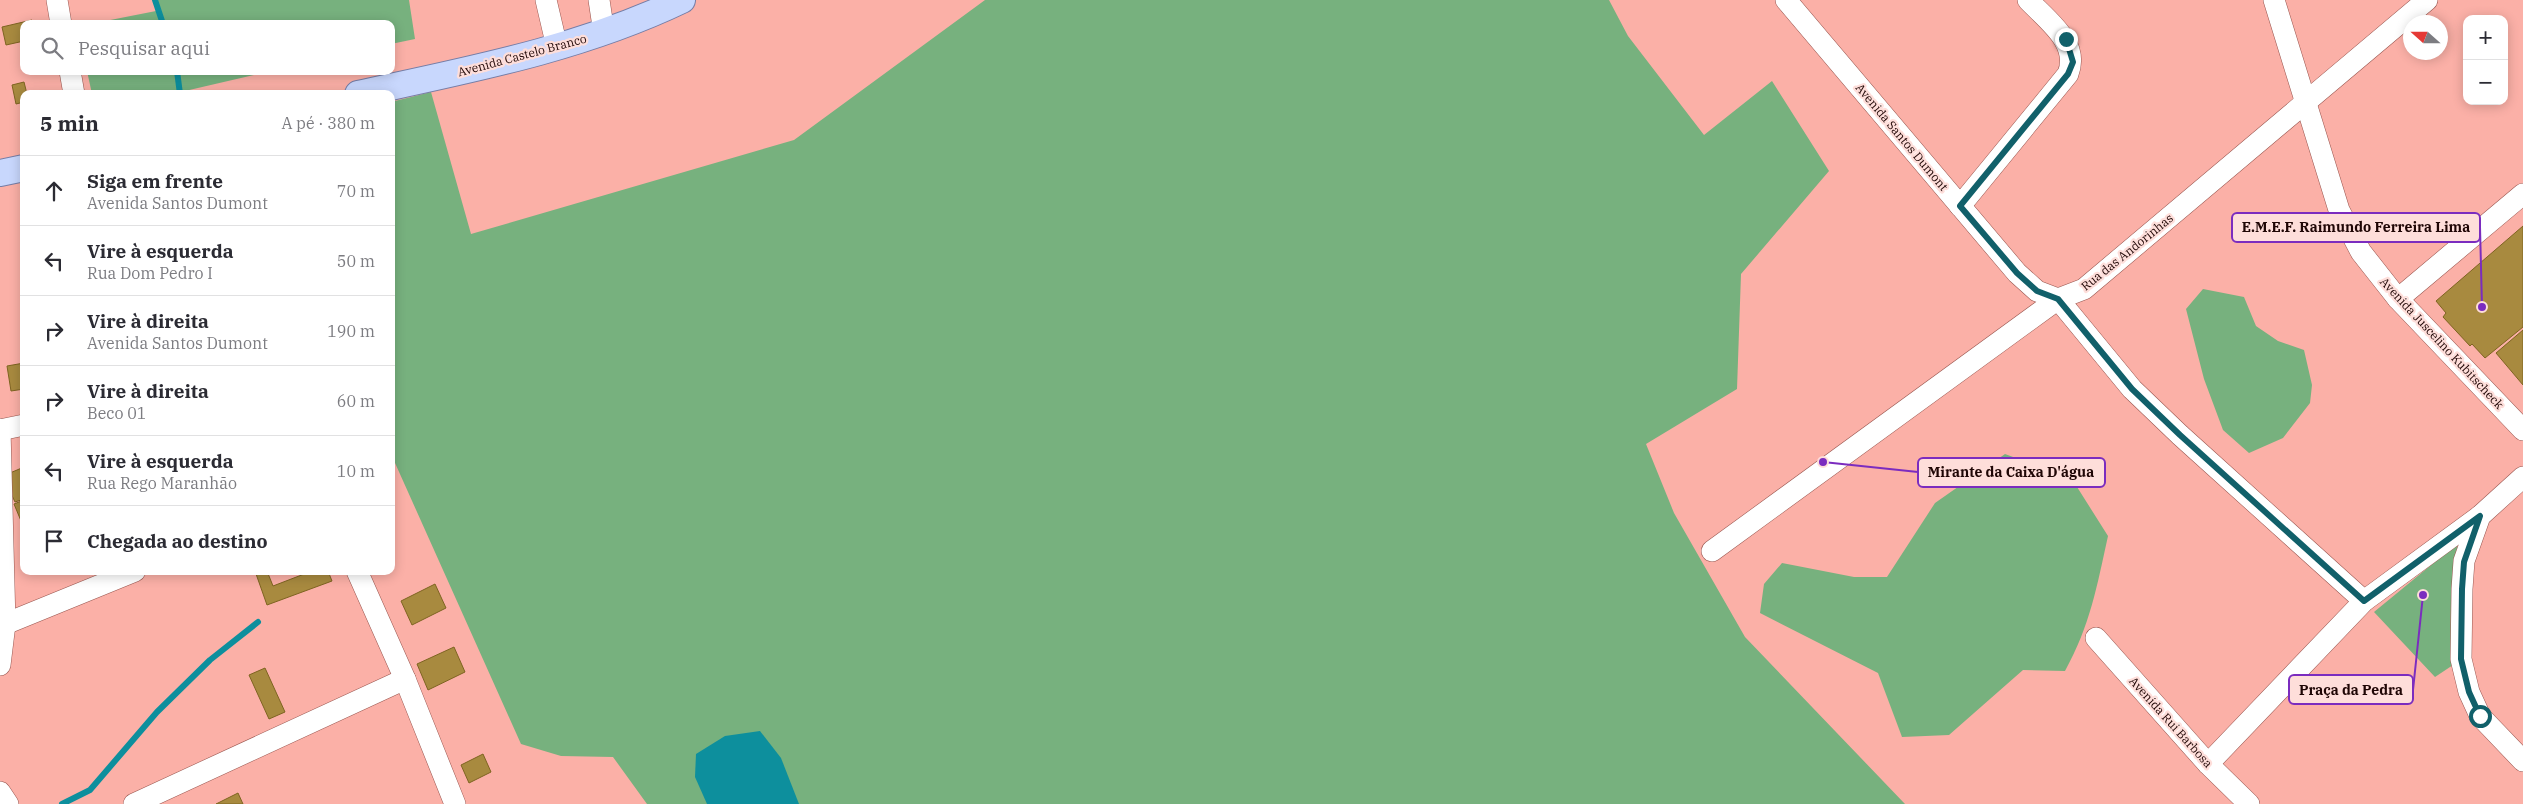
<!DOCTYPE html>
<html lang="pt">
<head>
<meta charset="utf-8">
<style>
	:root { --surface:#fff; --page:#f2f2f3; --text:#2b2b33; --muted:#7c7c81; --line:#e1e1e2 }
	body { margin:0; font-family:"IBM Plex Serif",serif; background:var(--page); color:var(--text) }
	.controls { position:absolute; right:15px; top:15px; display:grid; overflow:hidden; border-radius:10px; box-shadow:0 2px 12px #0003 }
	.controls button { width:45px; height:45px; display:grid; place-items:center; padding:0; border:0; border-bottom:1px solid var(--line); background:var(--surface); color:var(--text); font:25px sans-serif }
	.compass { position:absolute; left:2403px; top:15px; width:45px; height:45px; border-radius:50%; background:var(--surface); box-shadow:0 2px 12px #0003; rotate:291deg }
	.stop { position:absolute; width:15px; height:15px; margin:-11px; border:4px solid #11606a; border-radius:50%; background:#fff }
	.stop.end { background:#11606a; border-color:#fff; box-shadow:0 1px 5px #0008 }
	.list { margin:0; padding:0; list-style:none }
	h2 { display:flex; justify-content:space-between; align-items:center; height:65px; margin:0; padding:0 20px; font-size:21px }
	h2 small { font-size:16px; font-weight:400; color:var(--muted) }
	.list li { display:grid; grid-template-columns:32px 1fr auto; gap:15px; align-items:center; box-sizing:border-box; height:70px; padding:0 20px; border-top:1px solid var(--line) }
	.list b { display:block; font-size:19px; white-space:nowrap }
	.list p { margin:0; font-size:16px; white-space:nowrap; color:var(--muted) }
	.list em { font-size:16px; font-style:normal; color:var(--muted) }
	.icon { flex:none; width:28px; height:28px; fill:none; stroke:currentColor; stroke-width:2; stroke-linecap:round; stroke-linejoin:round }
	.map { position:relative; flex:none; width:2523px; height:804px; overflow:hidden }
	.search { position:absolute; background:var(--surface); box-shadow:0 2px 12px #0003; left:20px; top:20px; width:375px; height:55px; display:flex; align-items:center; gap:12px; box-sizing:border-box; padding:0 18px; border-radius:10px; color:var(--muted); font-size:19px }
	.panel { position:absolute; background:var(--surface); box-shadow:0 2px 12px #0003; left:20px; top:90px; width:375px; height:485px; border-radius:10px }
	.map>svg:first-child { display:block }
	.green { fill:#77b17e }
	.water { fill:#0d8f9d }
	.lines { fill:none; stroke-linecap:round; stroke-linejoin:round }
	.stream { stroke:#0d8f9d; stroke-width:6 }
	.building { fill:#a88a3f; stroke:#7e6421 }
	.minor-casing { stroke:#99564f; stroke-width:22 }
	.major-casing { stroke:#757da6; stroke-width:28 }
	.minor { stroke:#fff; stroke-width:21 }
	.major { stroke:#c8d7fd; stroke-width:26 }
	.route { stroke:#11606a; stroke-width:6 }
	.labels { text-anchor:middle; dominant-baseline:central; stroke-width:4.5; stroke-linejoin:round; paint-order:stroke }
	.street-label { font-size:12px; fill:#1f0605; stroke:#fededa }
	.leader { fill:none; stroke:#7b2cbf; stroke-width:2 }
	.callout-dot { fill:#7b2cbf; stroke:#fededa; stroke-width:2 }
	.callout { fill:#fededa; stroke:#7b2cbf; stroke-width:2 }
	.callout-label { font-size:14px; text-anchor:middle; font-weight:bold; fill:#1f0605 }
</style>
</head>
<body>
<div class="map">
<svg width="2523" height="804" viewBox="0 0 2523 804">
	<rect width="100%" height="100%" fill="#fbb0a7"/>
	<g class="green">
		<polygon points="155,0 409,0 415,39 391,44 391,24 90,24 156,11"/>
		<polygon points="985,0 1609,0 1628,36 1704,135 1772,81 1829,171 1741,274 1737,389 1646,444 1674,513 1745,637 1905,804 647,804 613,757 561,756 521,744 391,454 391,102 431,92 471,234 794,140"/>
		<polygon points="87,71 271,71 172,94 92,94"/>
		<polygon points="2203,289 2244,297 2256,326 2278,341 2304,350 2312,385 2310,403 2283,438 2249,453 2223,430 2204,379 2186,309"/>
		<path d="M2005,454L2072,479L2108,536C2097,586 2090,626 2065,671L2023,670L1949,735L1902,737L1878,673L1760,613L1764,584L1782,563L1854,577H1887L1935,503Z"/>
		<path d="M2458,543C2450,585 2449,623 2453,665L2435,677L2374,612Z"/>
	</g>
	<polygon class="water" points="760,731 781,758 799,804 707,804 695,777 696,754 725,736"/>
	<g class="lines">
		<g class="stream">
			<polyline points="155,0 163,24"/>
			<polyline points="177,71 180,94"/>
			<polyline points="62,804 90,790 157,712 210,660 258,622"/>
		</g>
	</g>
	<g class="building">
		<polygon points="32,20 33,24 24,24 24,41 6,45 2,27"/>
		<polygon points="24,82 27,94 24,94 24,102 16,104 12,85"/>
		<polygon points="2523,226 2523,327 2485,358 2472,344 2470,346 2443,317 2446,313 2436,301"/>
		<polygon points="2523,330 2523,385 2496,353"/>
		<polygon points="24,363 24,389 11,391 7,366"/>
		<polygon points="24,467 24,499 15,502 3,476"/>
		<polygon points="24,500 24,528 14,504"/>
		<polygon points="255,571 267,571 273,586 312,571 328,571 332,581 267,605"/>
		<polygon points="435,584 446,608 412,625 401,601"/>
		<polygon points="454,647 465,672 428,690 417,664"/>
		<polygon points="265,668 285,712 269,719 249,675"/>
		<polygon points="483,754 491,772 469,783 461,765"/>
		<polygon points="238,793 243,804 216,804"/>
	</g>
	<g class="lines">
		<defs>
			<g id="minor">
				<polyline points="57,0 61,24"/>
				<polyline points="546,0 557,47"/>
				<polyline points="599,0 604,33"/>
				<polyline points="1786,0 2017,273 2037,291 2058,299 2132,389 2180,435 2364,601"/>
				<polyline points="2274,0 2339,210 2361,252 2398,299 2523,430"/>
				<polyline points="70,71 74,94"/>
				<path d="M1960,206L2068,74C2080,43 2048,21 2028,0"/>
				<polyline points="2398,299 2523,194"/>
				<polyline points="0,429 5,624 0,665"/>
				<polyline points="0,430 24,425"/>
				<polyline points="2523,477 2480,516 2464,561 2462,589 2461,659 2469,692 2480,716 2523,761"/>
				<polyline points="1712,551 2058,299 2084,289 2427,0"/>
				<polyline points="357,571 405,679 455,804"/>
				<polyline points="5,624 135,571"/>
				<polyline points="2096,638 2208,764 2249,804"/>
				<polyline points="2208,764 2364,601 2480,516"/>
				<polyline points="0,792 8,804"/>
				<polyline points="134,804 405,679"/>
			</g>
			<g id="major">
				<path d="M358,94C468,70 580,49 682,0"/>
				<polyline points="0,173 24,168"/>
			</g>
		</defs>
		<use href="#minor" class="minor-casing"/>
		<use href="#major" class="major-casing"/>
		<use href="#minor" class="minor"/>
		<use href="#major" class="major"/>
	</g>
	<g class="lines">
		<polyline class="route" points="2066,39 2073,62 2068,74 1960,206 2017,273 2037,291 2058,299 2132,389 2180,435 2364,601 2480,516 2464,562 2462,589 2461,659 2469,692 2480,716"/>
	</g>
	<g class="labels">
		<g class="street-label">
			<text transform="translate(522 55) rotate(-15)">Avenida Castelo Branco</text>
			<text transform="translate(1902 137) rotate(50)">Avenida Santos Dumont</text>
			<text transform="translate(2127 252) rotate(-39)">Rua das Andorinhas</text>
			<text transform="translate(2442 343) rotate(47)">Avenida Juscelino Kubitscheck</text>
			<text transform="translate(2171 722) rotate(48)">Avenida Rui Barbosa</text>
		</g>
	</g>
	<path class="leader" d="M2482 307L2480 227M1823 462L1918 472M2423 595L2413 690"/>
	<g class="callout-dot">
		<circle cx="2482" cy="307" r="5"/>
		<circle cx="1823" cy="462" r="5"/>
		<circle cx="2423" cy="595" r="5"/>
	</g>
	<g class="callout">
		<rect x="2232" y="213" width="248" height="29" rx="5"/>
		<rect x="1918" y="458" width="187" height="29" rx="5"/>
		<rect x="2289" y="675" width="124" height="29" rx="5"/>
	</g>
	<g class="callout-label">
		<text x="2356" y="232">E.M.E.F. Raimundo Ferreira Lima</text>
		<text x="2011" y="477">Mirante da Caixa D'água</text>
		<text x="2351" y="695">Praça da Pedra</text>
	</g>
</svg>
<div class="controls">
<button>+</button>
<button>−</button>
</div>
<svg class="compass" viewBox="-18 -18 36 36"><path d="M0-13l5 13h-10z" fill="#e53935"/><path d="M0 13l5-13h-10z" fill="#7c7c81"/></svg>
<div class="stop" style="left:2480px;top:716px"></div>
<div class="stop end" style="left:2066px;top:39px"></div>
<div class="search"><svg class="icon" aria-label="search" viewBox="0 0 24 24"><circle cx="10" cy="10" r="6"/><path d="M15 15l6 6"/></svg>Pesquisar aqui</div>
<section class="panel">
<h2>5 min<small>A pé · 380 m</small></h2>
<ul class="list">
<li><svg class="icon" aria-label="ahead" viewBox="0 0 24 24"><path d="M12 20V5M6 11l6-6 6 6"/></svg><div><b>Siga em frente</b><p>Avenida Santos Dumont</p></div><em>70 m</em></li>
<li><svg class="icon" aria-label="left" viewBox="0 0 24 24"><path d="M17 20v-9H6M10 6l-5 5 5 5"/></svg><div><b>Vire à esquerda</b><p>Rua Dom Pedro I</p></div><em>50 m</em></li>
<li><svg class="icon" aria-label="right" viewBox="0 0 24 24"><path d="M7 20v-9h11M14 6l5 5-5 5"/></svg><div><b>Vire à direita</b><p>Avenida Santos Dumont</p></div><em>190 m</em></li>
<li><svg class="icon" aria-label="right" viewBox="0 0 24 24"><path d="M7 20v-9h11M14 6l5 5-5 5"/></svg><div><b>Vire à direita</b><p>Beco 01</p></div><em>60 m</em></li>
<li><svg class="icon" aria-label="left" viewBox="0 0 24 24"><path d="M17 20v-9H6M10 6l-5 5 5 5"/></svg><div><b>Vire à esquerda</b><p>Rua Rego Maranhão</p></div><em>10 m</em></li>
<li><svg class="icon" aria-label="arrive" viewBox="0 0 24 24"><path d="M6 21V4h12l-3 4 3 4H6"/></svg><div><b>Chegada ao destino</b></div></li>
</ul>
</section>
</div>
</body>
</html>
